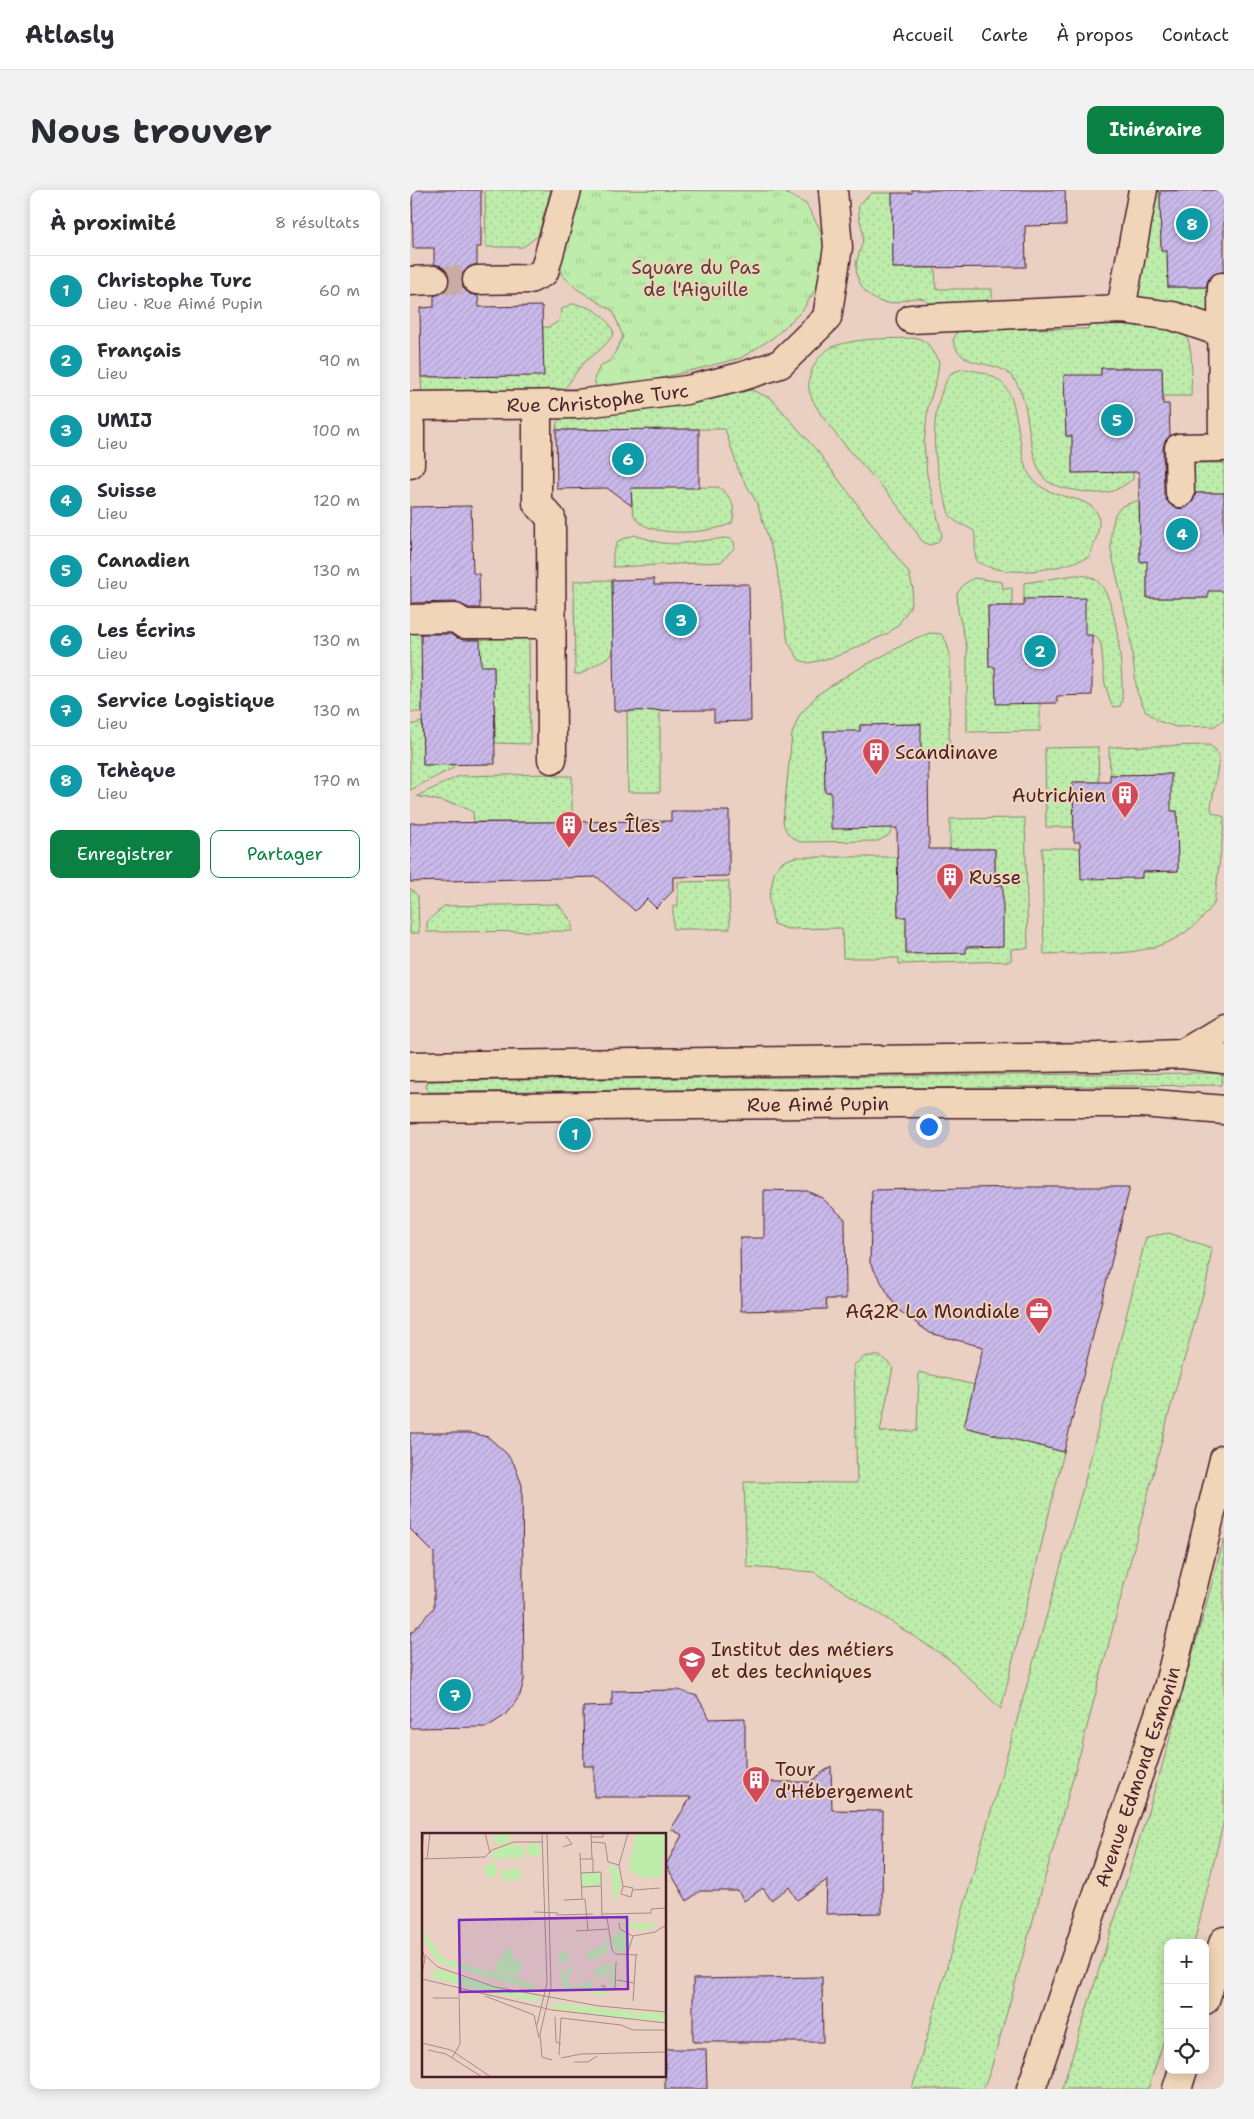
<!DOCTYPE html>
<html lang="fr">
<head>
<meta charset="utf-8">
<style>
	:root { --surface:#fff; --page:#f2f2f3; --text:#2b2b33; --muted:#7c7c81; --line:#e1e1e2; --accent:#0b8043 }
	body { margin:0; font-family:"Shantell Sans",sans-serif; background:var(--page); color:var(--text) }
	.controls { position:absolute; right:15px; bottom:15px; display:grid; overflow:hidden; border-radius:10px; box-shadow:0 2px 12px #0003 }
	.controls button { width:45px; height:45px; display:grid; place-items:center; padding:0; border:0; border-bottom:1px solid var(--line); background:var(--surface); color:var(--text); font:25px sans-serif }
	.you { position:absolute; left:518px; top:936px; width:18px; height:18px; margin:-12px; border:4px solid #fff; border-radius:50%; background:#1a73e8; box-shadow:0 0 0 8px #1a73e833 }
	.badge { display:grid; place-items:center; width:32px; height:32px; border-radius:50%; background:var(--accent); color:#fff; font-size:16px; font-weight:700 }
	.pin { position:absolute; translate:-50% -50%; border:2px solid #fff; box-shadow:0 1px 5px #0006 }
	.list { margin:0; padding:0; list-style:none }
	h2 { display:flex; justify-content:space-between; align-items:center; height:65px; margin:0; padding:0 20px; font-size:21px }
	h2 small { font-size:16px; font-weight:400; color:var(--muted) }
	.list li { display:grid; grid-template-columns:32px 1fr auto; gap:15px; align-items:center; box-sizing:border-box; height:70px; padding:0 20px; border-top:1px solid var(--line) }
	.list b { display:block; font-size:19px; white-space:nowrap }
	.list p { margin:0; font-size:16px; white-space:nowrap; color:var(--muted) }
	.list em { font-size:16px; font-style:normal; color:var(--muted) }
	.actions { display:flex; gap:10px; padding:15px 20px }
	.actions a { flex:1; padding:11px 0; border:1px solid var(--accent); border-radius:10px; text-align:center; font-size:18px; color:var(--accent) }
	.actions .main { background:var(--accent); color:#fff }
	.icon { flex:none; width:28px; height:28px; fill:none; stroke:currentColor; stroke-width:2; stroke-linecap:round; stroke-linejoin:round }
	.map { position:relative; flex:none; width:814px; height:1899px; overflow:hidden; border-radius:10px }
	header { display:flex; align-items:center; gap:30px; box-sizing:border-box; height:70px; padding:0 25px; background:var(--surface); border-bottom:1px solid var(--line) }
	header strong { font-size:24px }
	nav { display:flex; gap:28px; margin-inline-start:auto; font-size:18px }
	.intro { display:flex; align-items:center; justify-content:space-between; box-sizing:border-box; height:120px; padding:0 30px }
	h1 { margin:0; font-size:35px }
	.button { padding:12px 22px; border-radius:10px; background:var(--accent); color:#fff; font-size:18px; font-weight:700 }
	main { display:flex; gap:30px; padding:0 30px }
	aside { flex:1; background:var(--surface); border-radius:10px; box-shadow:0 2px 12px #0003 }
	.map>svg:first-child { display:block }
	.grass { fill:url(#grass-dots); stroke:#84866b }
	.park { fill:url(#park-tufts); stroke:#84866b }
	.building { fill:url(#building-hatch); stroke:#4a1f2b }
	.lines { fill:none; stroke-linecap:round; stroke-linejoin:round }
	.minor-tunnel { stroke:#c9ada4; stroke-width:28; stroke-dasharray:28 14; stroke-linecap:butt }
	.minor-casing { stroke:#4a1f2b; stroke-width:31 }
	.major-casing { stroke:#4a1f2b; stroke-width:31 }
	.minor { stroke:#f1d5b8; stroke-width:28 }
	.major { stroke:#f1d5b8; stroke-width:28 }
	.labels { text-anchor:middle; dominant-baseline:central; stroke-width:4; stroke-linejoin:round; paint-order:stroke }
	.park-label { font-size:19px; fill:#5b3e3e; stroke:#f1d5b8 }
	.street-label { font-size:19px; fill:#4a1f2b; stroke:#f1d5b8 }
	.poi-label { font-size:19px; fill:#4a1f2b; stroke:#f1d5b8; text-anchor:start }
	.inset-road { fill:none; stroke:#a98986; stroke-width:1 }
	.view { fill:#7b2cbf; fill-opacity:0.15; stroke:#7b2cbf; stroke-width:2.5 }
	.inset-edge { fill:none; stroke:#4a1f2b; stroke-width:2.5 }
</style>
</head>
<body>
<header>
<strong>Atlasly</strong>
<nav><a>Accueil</a><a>Carte</a><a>À propos</a><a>Contact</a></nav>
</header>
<div class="intro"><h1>Nous trouver</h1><a class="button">Itinéraire</a></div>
<main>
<aside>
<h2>À proximité<small>8 résultats</small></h2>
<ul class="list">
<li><span class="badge" style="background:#0f9aa8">1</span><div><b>Christophe Turc</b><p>Lieu · Rue Aimé Pupin</p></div><em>60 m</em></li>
<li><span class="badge" style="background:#0f9aa8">2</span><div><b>Français</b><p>Lieu</p></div><em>90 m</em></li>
<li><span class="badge" style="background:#0f9aa8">3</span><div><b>UMIJ</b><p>Lieu</p></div><em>100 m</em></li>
<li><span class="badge" style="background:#0f9aa8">4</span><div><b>Suisse</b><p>Lieu</p></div><em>120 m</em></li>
<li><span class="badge" style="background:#0f9aa8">5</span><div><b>Canadien</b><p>Lieu</p></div><em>130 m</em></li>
<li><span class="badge" style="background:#0f9aa8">6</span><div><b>Les Écrins</b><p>Lieu</p></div><em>130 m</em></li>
<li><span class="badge" style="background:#0f9aa8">7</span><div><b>Service Logistique</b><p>Lieu</p></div><em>130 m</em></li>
<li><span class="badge" style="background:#0f9aa8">8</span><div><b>Tchèque</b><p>Lieu</p></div><em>170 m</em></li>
</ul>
<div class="actions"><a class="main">Enregistrer</a><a>Partager</a></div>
</aside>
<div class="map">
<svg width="814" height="1899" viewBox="0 0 814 1899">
	<defs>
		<pattern id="grass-dots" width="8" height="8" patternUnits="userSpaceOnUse" patternTransform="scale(1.25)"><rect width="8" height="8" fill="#bdecab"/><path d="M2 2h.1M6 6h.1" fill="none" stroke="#a4ca93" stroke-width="1.8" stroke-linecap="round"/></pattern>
		<pattern id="park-tufts" width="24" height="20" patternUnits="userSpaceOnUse" patternTransform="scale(1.25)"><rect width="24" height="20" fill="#bdecab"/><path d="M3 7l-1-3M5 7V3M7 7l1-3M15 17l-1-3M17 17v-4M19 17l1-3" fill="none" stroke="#a4ca93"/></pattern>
		<pattern id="building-hatch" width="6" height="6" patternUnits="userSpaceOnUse" patternTransform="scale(1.25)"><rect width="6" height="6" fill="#cabaeb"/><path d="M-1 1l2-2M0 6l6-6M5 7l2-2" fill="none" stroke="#af9fca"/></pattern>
	</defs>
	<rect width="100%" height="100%" fill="#e9d0c2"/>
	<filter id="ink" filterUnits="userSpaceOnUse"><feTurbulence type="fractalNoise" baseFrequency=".02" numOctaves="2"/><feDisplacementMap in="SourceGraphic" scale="10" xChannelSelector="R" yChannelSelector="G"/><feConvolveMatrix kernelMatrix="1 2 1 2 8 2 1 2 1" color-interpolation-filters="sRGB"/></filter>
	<g filter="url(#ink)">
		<g class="grass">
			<polygon points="75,0 141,0 128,46 113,57 76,57"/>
			<polygon points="736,0 786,0 786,6 779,0 750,1 751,61 762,62 757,67 758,97 802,97 802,125 743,115 730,107 723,94"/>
			<path d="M462,3H482L483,78H525L526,99H582V119L525,120C510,97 496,114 477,113C459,111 447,95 446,78C446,68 452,59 453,48C454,40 450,34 449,26C448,23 449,18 449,14Z"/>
			<path d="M161,114C180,115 196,124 204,143C196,157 185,163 174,173C165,181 161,193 152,201L12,206L11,187L133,185V137H139L149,131L152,119Z"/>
			<path d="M759,134C763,137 770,139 773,142C785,154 781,191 781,206H753L752,178H691V190L654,186L656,246H668L662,283L723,282V289C703,304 694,305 670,301C659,299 641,297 634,288C616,263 622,218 606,192C590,165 553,184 543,151L546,143L553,139H678V135Z"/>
			<path d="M508,148L517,153L529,172L527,187L518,217L514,253L517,285L532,345L527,353L519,355L512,351C503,337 494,323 484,311C465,286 403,227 399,199C397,182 409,162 425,156C450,147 481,149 508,148Z"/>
			<path d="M553,179C606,185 602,209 611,254C612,264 614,275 619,284C635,312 675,302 687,323C693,333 684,356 679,367C646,380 600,389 567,372C563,362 567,352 564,341C557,336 547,334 541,327C538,323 537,315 535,309C522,271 518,218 541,183Z"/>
			<polygon points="322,200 342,200 362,209 408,262 499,383 503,399 500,417 488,435 477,444 427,466 399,473 389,470 378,452 366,373 347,313 329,282 315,239 146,240 147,233 152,227 248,218"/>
			<rect x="781" y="273" width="33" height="30"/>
			<path d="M308,297C321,305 327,318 322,333C302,343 246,348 228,331C220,323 222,309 221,298Z"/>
			<polygon points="729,310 730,372 741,371 737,378 737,408 797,408 798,395 814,401 814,529 805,536 766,537 748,531 735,520 727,502 719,438 701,361 701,342 705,324 712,316"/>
			<polygon points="224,345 251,353 266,354 315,348 321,349 325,353 324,358 311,372 203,377 203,363 208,351"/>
			<path d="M665,385C675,385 684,386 690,394C708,413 713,484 712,511L710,516L705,517L702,516L695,494L691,454L686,446L670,445L614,409V393Z"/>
			<polygon points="564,388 592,392 593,399 602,398 602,416 578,416 579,477 591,477 630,513 630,541 557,542 557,458 548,421 547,404 554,394"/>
			<polygon points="202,390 203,464 171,484 165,484 164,391"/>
			<polygon points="45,431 43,476 11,477 12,522 0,522 0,436"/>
			<path d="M520,443L531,444L536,451L540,464L539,565H511L510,534L450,535V548L414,541L415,602H425L482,638L479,645L468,651L390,652C380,647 375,643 373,631L382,544L389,526L408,504L441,483L506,448Z"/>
			<polygon points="119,447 120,554 85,553 84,476 59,476 60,448"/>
			<polygon points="250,520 250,602 218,602 217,521"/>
			<polygon points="12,532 13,575 43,574 43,578 0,600 0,535"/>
			<path d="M799,555L806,560L809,570L801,617L802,622L814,627V637L804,714C760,774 700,762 634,764L632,658H671L732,676L738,682L768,681L767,621H755L761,584L700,585L699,557Z"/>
			<polygon points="688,557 689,592 663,592 664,637 636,637 635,558"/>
			<polygon points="144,584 145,586 162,586 162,632 64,632 63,622 49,615 7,606 49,586"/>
			<polygon points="615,628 618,758 601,759 601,771 489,774 489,768 433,768 432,738 377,739 364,734 359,710 364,683 372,672 385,667 488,667 488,727 500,727 500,735 496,735 496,764 556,763 556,751 562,757 592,756 593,748 580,695 580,690 585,689 585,659 540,659 540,629"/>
			<polygon points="319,691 320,739 263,739 263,716 268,716 268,692"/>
			<polygon points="0,698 8,706 9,743 0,743"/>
			<polygon points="148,714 162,732 162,741 17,742 17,732 34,716"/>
			<polygon points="787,883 813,884 811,895 20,902 17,901 16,895 19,891"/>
			<polygon points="759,1043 802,1058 797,1090 763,1208 672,1556 581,1879 573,1899 502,1899 674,1294 736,1047"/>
			<polygon points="456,1166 470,1166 483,1177 470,1242 507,1241 509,1182 565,1195 555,1237 654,1262 591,1519 539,1469 404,1382 337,1377 334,1292 447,1293 444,1175"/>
			<polygon points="814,1349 814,1630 784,1753 758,1753 758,1838 738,1899 652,1899 753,1573"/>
		</g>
		<polygon class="park" points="166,0 372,1 396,14 411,41 415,67 409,94 392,121 364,147 331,168 200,201 187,199 184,189 190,176 201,170 213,147 203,121 167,99 151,84 150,53"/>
		<g class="building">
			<polygon points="2,0 71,0 71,57 67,57 67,74 59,77 53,83 51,91 53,98 60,104 68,106 69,117 132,116 134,186 11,187 10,118 24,117 24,106 32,103 38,98 40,89 37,81 31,76 24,74 24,58 3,58"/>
			<polygon points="502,0 655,0 656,35 615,36 616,77 483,78 482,3 502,3"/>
			<polygon points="814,0 814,82 804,84 798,90 796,97 758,97 757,61 751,61 750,1"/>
			<polygon points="691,178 752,178 753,214 759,214 760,246 755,251 753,258 754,304 757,311 762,316 771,319 778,316 783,311 786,303 814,303 814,401 798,401 798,408 737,408 737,371 730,372 729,282 662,283 662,246 656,246 654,185 691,185"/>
			<polygon points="289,239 289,298 221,298 222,316 197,298 147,299 146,240"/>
			<polygon points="61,316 63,383 69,384 70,418 59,418 45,412 1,413 0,317"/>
			<polygon points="244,389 244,395 339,394 341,531 304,532 304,520 204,521 202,390"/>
			<polygon points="675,408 675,445 682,445 682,505 647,506 647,513 586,514 585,477 579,477 578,416 614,416 614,409"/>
			<polygon points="11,444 40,444 53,450 70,450 71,476 84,476 85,574 13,575"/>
			<polygon points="511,534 511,570 518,570 519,659 585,659 585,695 593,695 593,756 556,757 556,763 496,764 496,727 488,727 487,638 421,639 421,602 415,602 414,541 450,541 450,535"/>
			<polygon points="761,584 761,621 767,621 768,681 732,682 732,688 671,689 670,652 664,652 663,592 700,592 700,585"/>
			<polygon points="261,621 319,621 319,686 263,687 263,701 246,718 237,709 225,721 187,687 0,692 0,633 261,631"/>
			<polygon points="610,997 720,997 654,1262 554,1237 573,1157 520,1143 487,1119 460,1073 462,1000"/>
			<polygon points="354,1000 397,1001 412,1008 435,1029 436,1109 416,1109 417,1119 331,1121 330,1048 354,1048"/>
			<polygon points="0,1243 61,1243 78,1247 96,1263 104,1274 112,1295 114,1490 110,1505 104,1514 94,1526 77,1537 0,1538 0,1444 24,1418 24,1363 0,1339"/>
			<polygon points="268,1500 287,1506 300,1529 335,1528 335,1592 400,1592 421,1576 422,1620 473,1621 472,1723 416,1724 417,1690 387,1710 379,1697 361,1710 353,1698 334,1711 328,1701 290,1701 277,1711 256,1675 272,1645 261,1639 281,1607 184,1607 184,1576 174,1576 173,1517 202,1516 202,1501"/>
			<polygon points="412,1787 413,1852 283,1852 283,1789"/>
			<polygon points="255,1859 296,1859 297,1899 255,1899"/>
		</g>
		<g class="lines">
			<polyline class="minor-tunnel" points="24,90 67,90"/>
			<defs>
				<g id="minor">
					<polyline points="67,90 120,89 134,82 157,0"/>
					<polyline points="0,91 24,90"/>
					<polyline points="711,119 733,0"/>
					<polyline points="501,129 711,119 763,126 813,143"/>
					<polyline points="127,215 127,313 141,328 142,569"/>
					<path id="s1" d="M0,216L168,214L277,200L330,187L370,174L417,128L428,57L423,0"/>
					<polyline points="0,235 0,274"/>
					<polyline points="770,303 769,258 813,257 812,97"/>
					<polyline points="0,429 45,428 54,434 142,434"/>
					<polyline points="772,864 814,839"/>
					<polyline points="0,876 688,867 772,864 814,869"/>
					<path id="s2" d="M0,918L489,913H732L814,920"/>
					<path id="s3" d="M621,1899L758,1498L814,1269"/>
				</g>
				<g id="major">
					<polyline points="795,1810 814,1751"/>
					<polyline points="767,1899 773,1880"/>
				</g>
			</defs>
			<use href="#minor" class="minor-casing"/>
			<use href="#major" class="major-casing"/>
			<use href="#minor" class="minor"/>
			<use href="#major" class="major"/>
		</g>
	</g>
	<defs>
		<symbol id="building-pin" viewBox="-11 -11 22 30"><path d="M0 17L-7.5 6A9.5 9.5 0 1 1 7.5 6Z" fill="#d1495b" stroke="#f1d5b8"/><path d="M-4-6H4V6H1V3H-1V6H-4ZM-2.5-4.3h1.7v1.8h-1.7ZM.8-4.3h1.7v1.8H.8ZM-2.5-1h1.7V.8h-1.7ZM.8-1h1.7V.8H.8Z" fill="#fff"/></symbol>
		<symbol id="office-pin" viewBox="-11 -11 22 30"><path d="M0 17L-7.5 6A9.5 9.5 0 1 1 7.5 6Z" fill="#d1495b" stroke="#f1d5b8"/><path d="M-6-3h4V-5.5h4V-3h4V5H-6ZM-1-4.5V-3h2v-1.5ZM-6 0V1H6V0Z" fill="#fff"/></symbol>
		<symbol id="university-pin" viewBox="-11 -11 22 30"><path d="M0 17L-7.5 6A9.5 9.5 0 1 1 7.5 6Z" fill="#d1495b" stroke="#f1d5b8"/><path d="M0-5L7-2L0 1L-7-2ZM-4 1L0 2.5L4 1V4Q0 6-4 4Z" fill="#fff"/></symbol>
	</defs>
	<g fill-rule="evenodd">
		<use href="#building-pin" x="450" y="546" width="32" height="43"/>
		<use href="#building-pin" x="699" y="589" width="32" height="43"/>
		<use href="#building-pin" x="143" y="619" width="32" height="43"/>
		<use href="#building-pin" x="524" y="671" width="32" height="43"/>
		<use href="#office-pin" x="613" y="1105" width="32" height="43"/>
		<use href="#university-pin" x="266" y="1454" width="32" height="43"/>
		<use href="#building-pin" x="330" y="1574" width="32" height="43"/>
	</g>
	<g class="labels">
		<g class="park-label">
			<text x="286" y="77">Square du Pas<tspan x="286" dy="22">de l'Aiguille</tspan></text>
		</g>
		<g class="street-label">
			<text stroke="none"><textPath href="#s1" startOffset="188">Rue Christophe Turc</textPath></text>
			<text stroke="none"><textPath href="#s2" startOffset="408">Rue Aimé Pupin</textPath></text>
			<text stroke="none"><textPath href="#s3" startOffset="330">Avenue Edmond Esmonin</textPath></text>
		</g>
		<g class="poi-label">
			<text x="485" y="562">Scandinave</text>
			<text x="696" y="605" text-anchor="end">Autrichien</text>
			<text x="178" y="635">Les Îles</text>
			<text x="559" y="687">Russe</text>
			<text x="610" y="1121" text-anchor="end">AG2R La Mondiale</text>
			<text x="301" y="1459">Institut des métiers<tspan x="301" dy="22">et des techniques</tspan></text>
			<text x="365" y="1579">Tour<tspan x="365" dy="22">d'Hébergement</tspan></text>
		</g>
	</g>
	<g transform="translate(12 1643)">
		<rect width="244" height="244" fill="#e9d0c2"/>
		<path d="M88,1L87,9L78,12L72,7V2ZM105 17a7 7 0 1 1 14 0a7 7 0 1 1-14 0ZM89,11L103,15V24L69,26L72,17ZM189,33L196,34L199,49L192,71L189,38H185ZM232,90L235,93L222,97L200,94V91ZM0,97L22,126L113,151L112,157L17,130L0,104ZM185,98L187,117L169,129L164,119L184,112ZM83,116H91V126H102L96,128L101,131L94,144L71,139ZM140,118H146V128L138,129L139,138L147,137L150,133V140L137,139V124ZM186,131L192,132V153L188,154L189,142L181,143V149L179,146L180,141L189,138L190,135L173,145V135ZM13,136L118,165L117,169L48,155L10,144ZM138,141H147L146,153L154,152L156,147V156H142ZM177,147L170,150V158H179V154L185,158L183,163L158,156L160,150ZM132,170L212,179L211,186L131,175ZM214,179L244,181V188L213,186Z" fill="#bdecab"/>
		<path d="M179,39V53L160,54L159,40ZM189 109a10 10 0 1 1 20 0a10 10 0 1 1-20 0Z" fill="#bdecab"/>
		<path d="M214,0H244L239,43L221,45L207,37ZM62 37a7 7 0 1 1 14 0a7 7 0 1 1-14 0ZM99,36V46L80,47V37Z" fill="#bdecab"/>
		<path class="inset-road" d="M63,0L68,20M125,0L129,154L118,201L120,224L130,227M169,0L170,26M169,4H181V0M169,9L183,10L186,29L197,32M141,14L150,11L144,3M0,17L2,0M158,20L160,65M0,26L63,24L70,17L92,9H121M5,26L8,0M159,26H171V40M159,40L179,39L180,85H185L190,117L194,121L216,122M201,53L211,55L209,64L199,61L201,53L197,32L206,0M160,54L179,53M212,57L238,55M142,67L163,66L166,98M112,79L136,80M180,81L229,80V76L244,75M134,82L171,81M109,86L134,85M197,90L198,96L211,103M154,98L186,96M0,116L3,126L0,140M3,122L16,134L73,154L177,173L244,179M205,122L211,103L233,99L244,92M0,146L130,177L244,190M195,147L212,150M179,153H183V157L197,156M193,156L194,129M63,163L112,182L117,205M11,165H36M211,168L214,122M133,184L134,209L139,211M115,192L125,150L120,0M0,210L29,217L69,244M6,217L24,221L60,244M137,222L139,185L199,192L211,197H244M30,225L38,211L37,155M139,225L159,221L244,219M152,229H166L175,223"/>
		<path class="view" d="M205,84L206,156L38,159L37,87Z"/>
		<rect width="244" height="244" class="inset-edge"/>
	</g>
</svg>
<div class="controls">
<button>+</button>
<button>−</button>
<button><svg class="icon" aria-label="locate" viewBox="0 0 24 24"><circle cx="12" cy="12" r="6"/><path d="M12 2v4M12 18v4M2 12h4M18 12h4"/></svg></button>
</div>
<div class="you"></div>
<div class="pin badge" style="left:165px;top:944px;background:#0f9aa8">1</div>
<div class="pin badge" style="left:630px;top:461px;background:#0f9aa8">2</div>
<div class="pin badge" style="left:271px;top:430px;background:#0f9aa8">3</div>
<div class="pin badge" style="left:772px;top:344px;background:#0f9aa8">4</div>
<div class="pin badge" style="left:707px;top:230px;background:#0f9aa8">5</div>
<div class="pin badge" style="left:218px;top:269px;background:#0f9aa8">6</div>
<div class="pin badge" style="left:45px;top:1505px;background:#0f9aa8">7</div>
<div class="pin badge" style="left:782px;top:34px;background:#0f9aa8">8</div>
</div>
</main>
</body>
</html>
